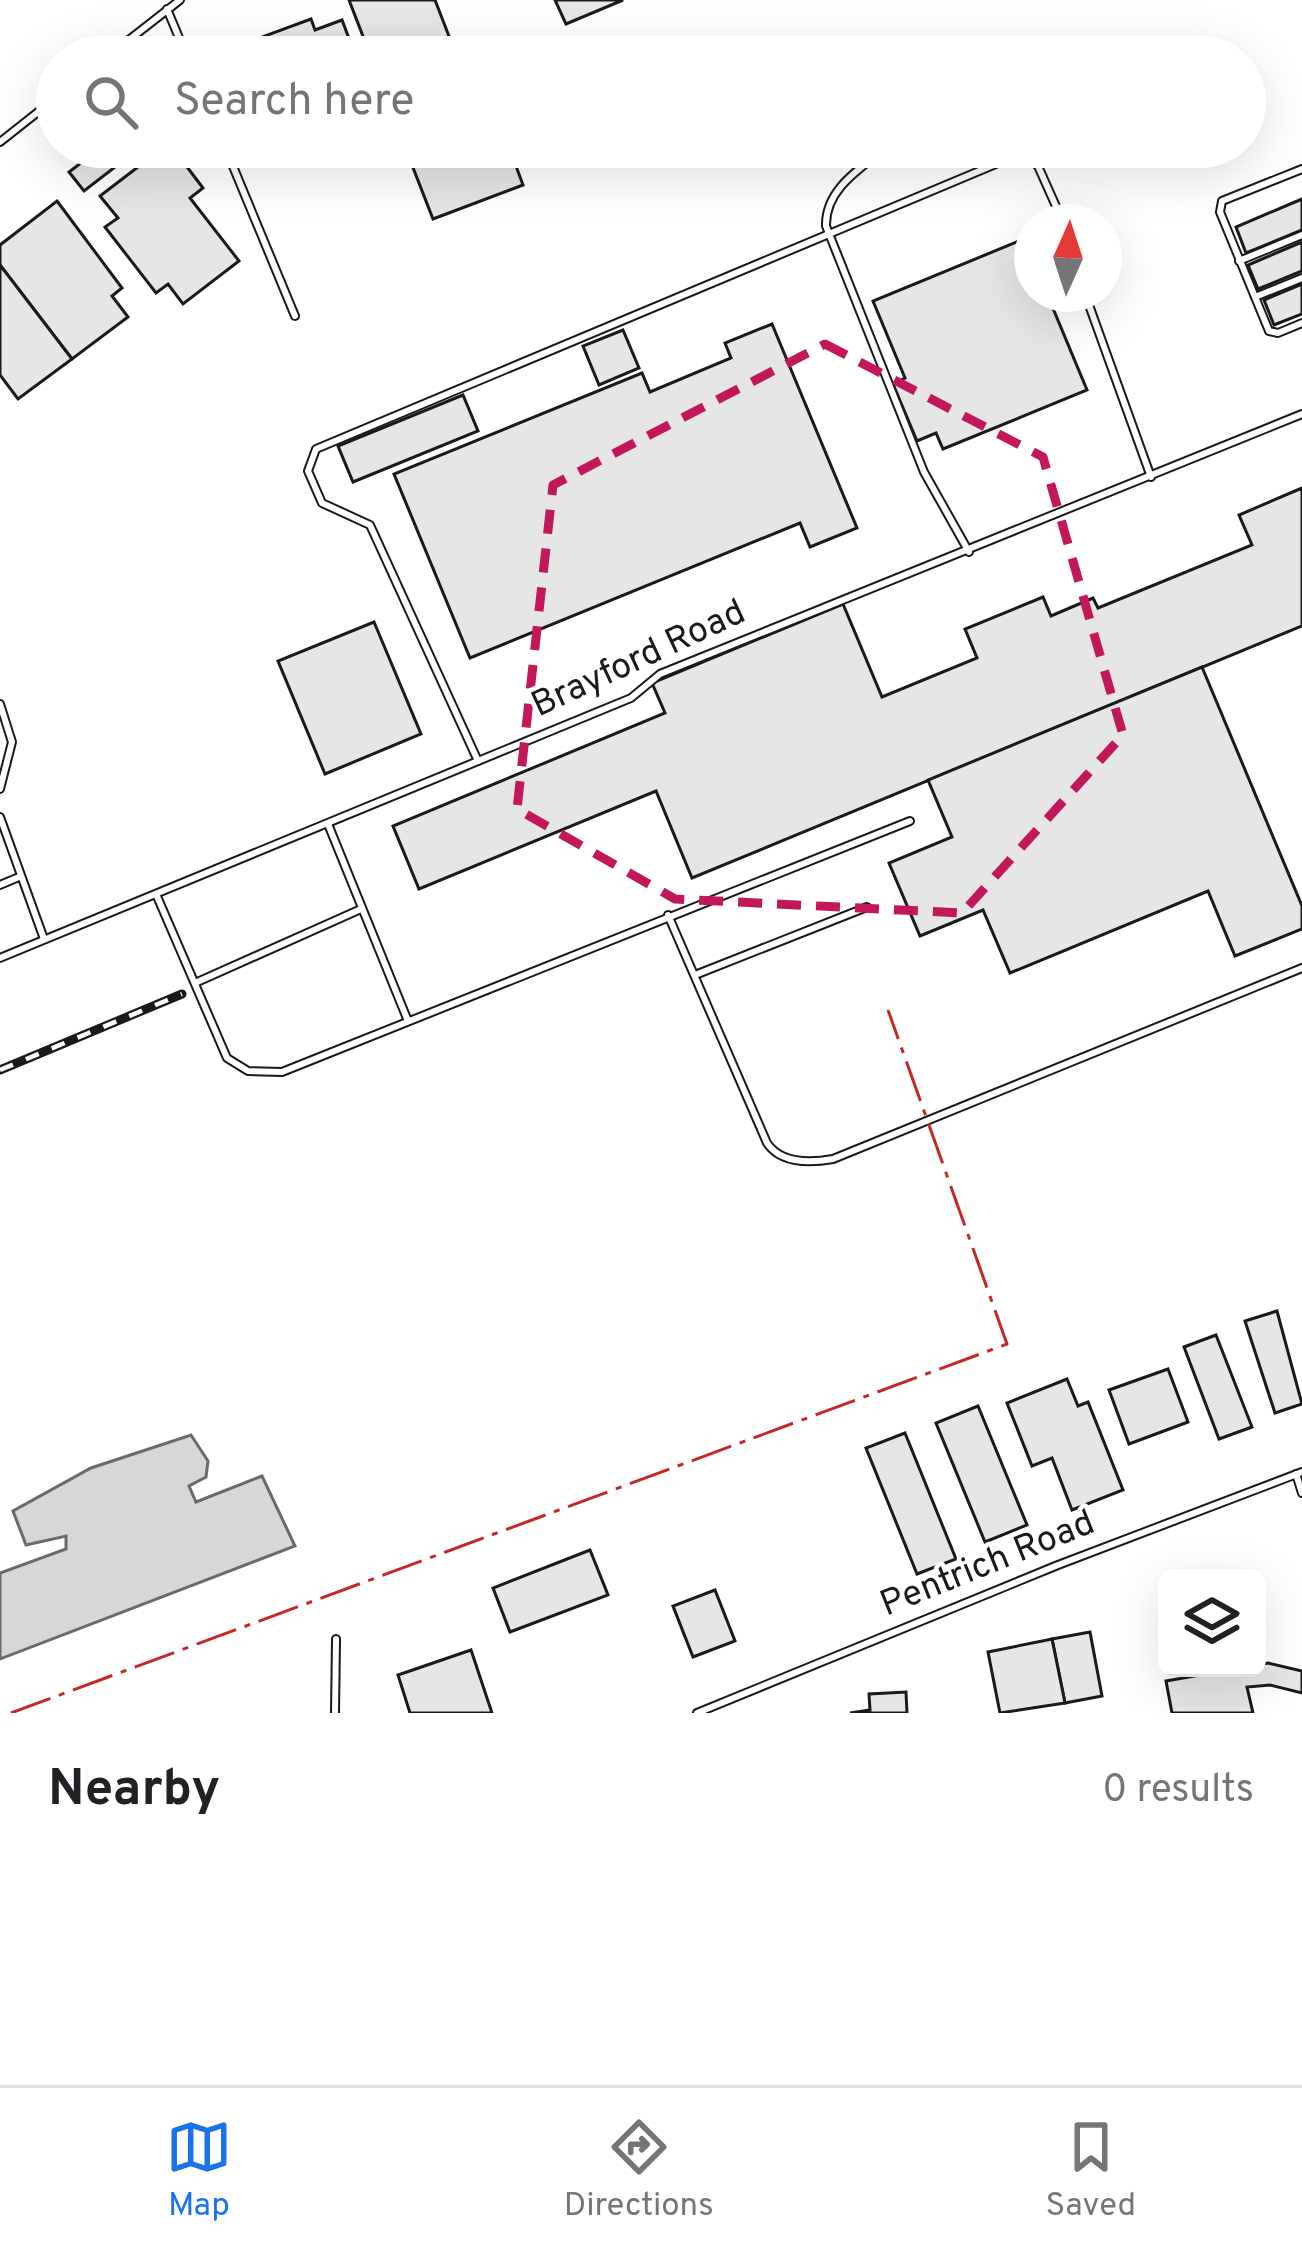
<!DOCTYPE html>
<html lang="en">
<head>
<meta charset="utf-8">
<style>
	:root { --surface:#fff; --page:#f6f6f6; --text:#202124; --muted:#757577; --line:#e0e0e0; --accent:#1a73e8 }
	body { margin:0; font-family:Overpass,sans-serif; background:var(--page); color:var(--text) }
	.controls { position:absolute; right:36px; bottom:36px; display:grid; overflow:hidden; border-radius:18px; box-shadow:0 12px 48px #0002 }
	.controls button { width:108px; height:108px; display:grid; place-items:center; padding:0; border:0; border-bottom:3px solid var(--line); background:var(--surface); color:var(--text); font:60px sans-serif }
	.compass { position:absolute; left:1014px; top:204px; width:108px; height:108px; border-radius:50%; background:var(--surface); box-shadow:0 12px 48px #0002; rotate:3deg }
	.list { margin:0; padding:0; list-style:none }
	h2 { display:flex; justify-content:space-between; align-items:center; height:156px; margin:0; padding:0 48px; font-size:51px }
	h2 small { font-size:39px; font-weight:400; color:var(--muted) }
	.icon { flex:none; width:66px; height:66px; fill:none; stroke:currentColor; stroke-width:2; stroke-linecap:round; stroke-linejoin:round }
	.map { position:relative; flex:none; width:1302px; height:1713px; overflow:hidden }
	.search { position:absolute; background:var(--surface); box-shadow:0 12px 48px #0002; left:36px; right:36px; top:36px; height:132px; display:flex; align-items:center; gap:30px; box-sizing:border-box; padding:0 42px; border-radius:66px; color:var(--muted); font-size:45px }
	.sheet { height:372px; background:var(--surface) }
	nav { display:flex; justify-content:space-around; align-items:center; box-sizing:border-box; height:168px; border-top:3px solid var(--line); background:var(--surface); font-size:33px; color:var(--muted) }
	nav a { display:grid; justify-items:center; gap:6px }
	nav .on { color:var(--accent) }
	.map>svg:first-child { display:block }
	.water { fill:#d7d7d7; stroke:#6a6a6a; stroke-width:3 }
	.building { fill:#e6e6e6; stroke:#1a1a1a; stroke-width:3 }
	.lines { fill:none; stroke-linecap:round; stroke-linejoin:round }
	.lane-casing { stroke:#1a1a1a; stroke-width:10 }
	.lane { stroke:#fff; stroke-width:6 }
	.rail-casing { stroke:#1a1a1a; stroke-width:9 }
	.rail { stroke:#fff; stroke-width:4.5; stroke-dasharray:14; stroke-linecap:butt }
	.power { stroke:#c62828; stroke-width:3; stroke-dasharray:42 9 6 9; stroke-linecap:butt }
	.marked { fill:none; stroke:#c2185b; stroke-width:9; stroke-dasharray:24 15; stroke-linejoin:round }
	.labels { text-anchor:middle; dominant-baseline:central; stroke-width:9; stroke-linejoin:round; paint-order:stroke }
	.street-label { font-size:36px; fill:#1a1a1a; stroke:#fff }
</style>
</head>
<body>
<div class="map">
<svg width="1302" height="1713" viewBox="0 0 1302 1713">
	<rect width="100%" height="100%" fill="#fff"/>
	<polygon class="water" points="191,1435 208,1461 206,1477 189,1486 196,1502 262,1476 295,1546 0,1659 0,1573 66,1549 66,1536 26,1545 13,1511 91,1468"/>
	<g class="building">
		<polygon points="349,0 435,0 457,57 371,57"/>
		<polygon points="555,0 623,0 566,24"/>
		<polygon points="311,19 315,30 342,20 356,57 239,57 235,47"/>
		<polygon points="102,147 141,147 84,191 69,172"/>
		<polygon points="164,147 172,147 203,188 190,198 239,261 183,304 168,284 156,293 105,227 118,218 100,196"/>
		<polygon points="405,147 509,147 523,185 433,219"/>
		<polygon points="1302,199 1302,230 1246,253 1236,227"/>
		<polygon points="57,201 122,288 112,296 128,317 72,359 0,265 0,245"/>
		<polygon points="1024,239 1032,258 1032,294 1047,294 1087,390 943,449 936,433 917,441 893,384 905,378 873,301"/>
		<polygon points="1302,242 1302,271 1258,289 1248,265"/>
		<polygon points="0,265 72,359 18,399 0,375"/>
		<polygon points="1302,284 1302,314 1274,325 1264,300"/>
		<polygon points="772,324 857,528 810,547 800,523 470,658 394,474 642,373 650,392 731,358 725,343"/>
		<polygon points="623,330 639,368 599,385 583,346"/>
		<polygon points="463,395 478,431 353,482 338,446"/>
		<polygon points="1302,488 1302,626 692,878 656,791 419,889 393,826 665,713 652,683 843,604 882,697 977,658 965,629 1043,597 1051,616 1093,598 1098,608 1252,545 1239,515"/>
		<polygon points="374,622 421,734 325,774 278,661"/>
		<polygon points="1202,667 1302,906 1302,929 1235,956 1208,891 1010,973 983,910 920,936 889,863 952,837 928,780"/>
		<polygon points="1277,1311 1302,1404 1275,1413 1245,1321"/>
		<polygon points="1216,1335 1252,1427 1219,1439 1184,1347"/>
		<polygon points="1168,1369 1188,1422 1129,1444 1109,1390"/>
		<polygon points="1067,1379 1078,1406 1088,1402 1123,1490 1072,1510 1052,1458 1032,1466 1007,1403"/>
		<polygon points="978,1406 1027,1525 985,1542 936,1423"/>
		<polygon points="905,1433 956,1559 917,1574 866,1448"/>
		<polygon points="590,1550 608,1595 510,1632 493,1588"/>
		<polygon points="715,1590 735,1641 693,1657 673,1606"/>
		<polygon points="1090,1632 1102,1696 1065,1703 1052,1639"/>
		<polygon points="1052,1639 1065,1703 1000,1713 988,1652"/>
		<polygon points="471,1650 492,1713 410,1713 398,1675"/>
		<polygon points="1268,1663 1302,1671 1302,1693 1270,1685 1247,1687 1253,1713 1172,1713 1166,1681"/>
		<polygon points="906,1692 907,1713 850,1713 870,1710 869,1694"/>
	</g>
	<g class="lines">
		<defs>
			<g id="lane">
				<polyline points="167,9 187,57"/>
				<polyline points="107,57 180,0"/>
				<polyline points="0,142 57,97"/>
				<polyline points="225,147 295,316"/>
				<path d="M887,147C861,168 825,189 826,226L924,472L969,552"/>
				<polyline points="1302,169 1222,201 1220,212 1269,331 1278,333 1302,323"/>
				<polyline points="1239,261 1302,235"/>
				<polyline points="1085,294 1151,477"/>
				<polyline points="1255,297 1302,278"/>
				<polyline points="0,704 12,742 0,789"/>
				<polyline points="478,761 370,525 322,503 308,471 316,449 1015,156 1028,157 1038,166 1063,222"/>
				<polyline points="0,817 44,939"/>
				<polyline points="328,824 408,1021"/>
				<polyline points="0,885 19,877"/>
				<polyline points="156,894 227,1058 248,1071 282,1072 910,821"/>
				<path d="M668,915L767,1143C781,1164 810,1163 833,1159L1302,968"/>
				<polyline points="0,958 631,698 660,674 1302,414"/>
				<polyline points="695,975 867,907"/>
				<polyline points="195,983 361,909"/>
				<polyline points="1296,1474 1302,1493"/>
				<polyline points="335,1713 336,1639"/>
				<polyline points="697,1713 1058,1565 1302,1472"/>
			</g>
		</defs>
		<use href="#lane" class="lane-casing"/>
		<use href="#lane" class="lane"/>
		<defs>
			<polyline id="rail" points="0,1070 182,994"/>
		</defs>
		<use href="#rail" class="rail-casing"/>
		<use href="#rail" class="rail"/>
		<polyline class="power" points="11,1713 1007,1344 888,1010"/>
	</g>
	<path class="marked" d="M825,344L1043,457L1123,735L962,913L675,899L517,809L553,485Z"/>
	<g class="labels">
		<g class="street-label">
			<text transform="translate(639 660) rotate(-25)">Brayford Road</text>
			<text transform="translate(988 1565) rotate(-22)">Pentrich Road</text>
		</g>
	</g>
</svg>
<div class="controls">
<button><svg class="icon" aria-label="layers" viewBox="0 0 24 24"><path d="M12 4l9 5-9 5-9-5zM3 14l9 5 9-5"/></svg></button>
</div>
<svg class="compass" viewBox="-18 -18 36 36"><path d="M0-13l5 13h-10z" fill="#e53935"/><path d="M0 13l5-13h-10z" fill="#757577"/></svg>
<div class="search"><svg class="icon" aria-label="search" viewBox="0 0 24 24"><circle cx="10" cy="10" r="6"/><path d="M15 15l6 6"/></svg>Search here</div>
</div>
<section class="sheet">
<h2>Nearby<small>0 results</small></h2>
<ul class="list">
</ul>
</section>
<nav>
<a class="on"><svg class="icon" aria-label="map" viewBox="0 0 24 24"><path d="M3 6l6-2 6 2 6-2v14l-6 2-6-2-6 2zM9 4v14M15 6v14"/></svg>Map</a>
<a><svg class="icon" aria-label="directions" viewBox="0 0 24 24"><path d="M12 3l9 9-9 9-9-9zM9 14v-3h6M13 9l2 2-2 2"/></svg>Directions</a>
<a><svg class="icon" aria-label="saved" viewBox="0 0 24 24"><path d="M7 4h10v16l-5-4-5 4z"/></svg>Saved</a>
</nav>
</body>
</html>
